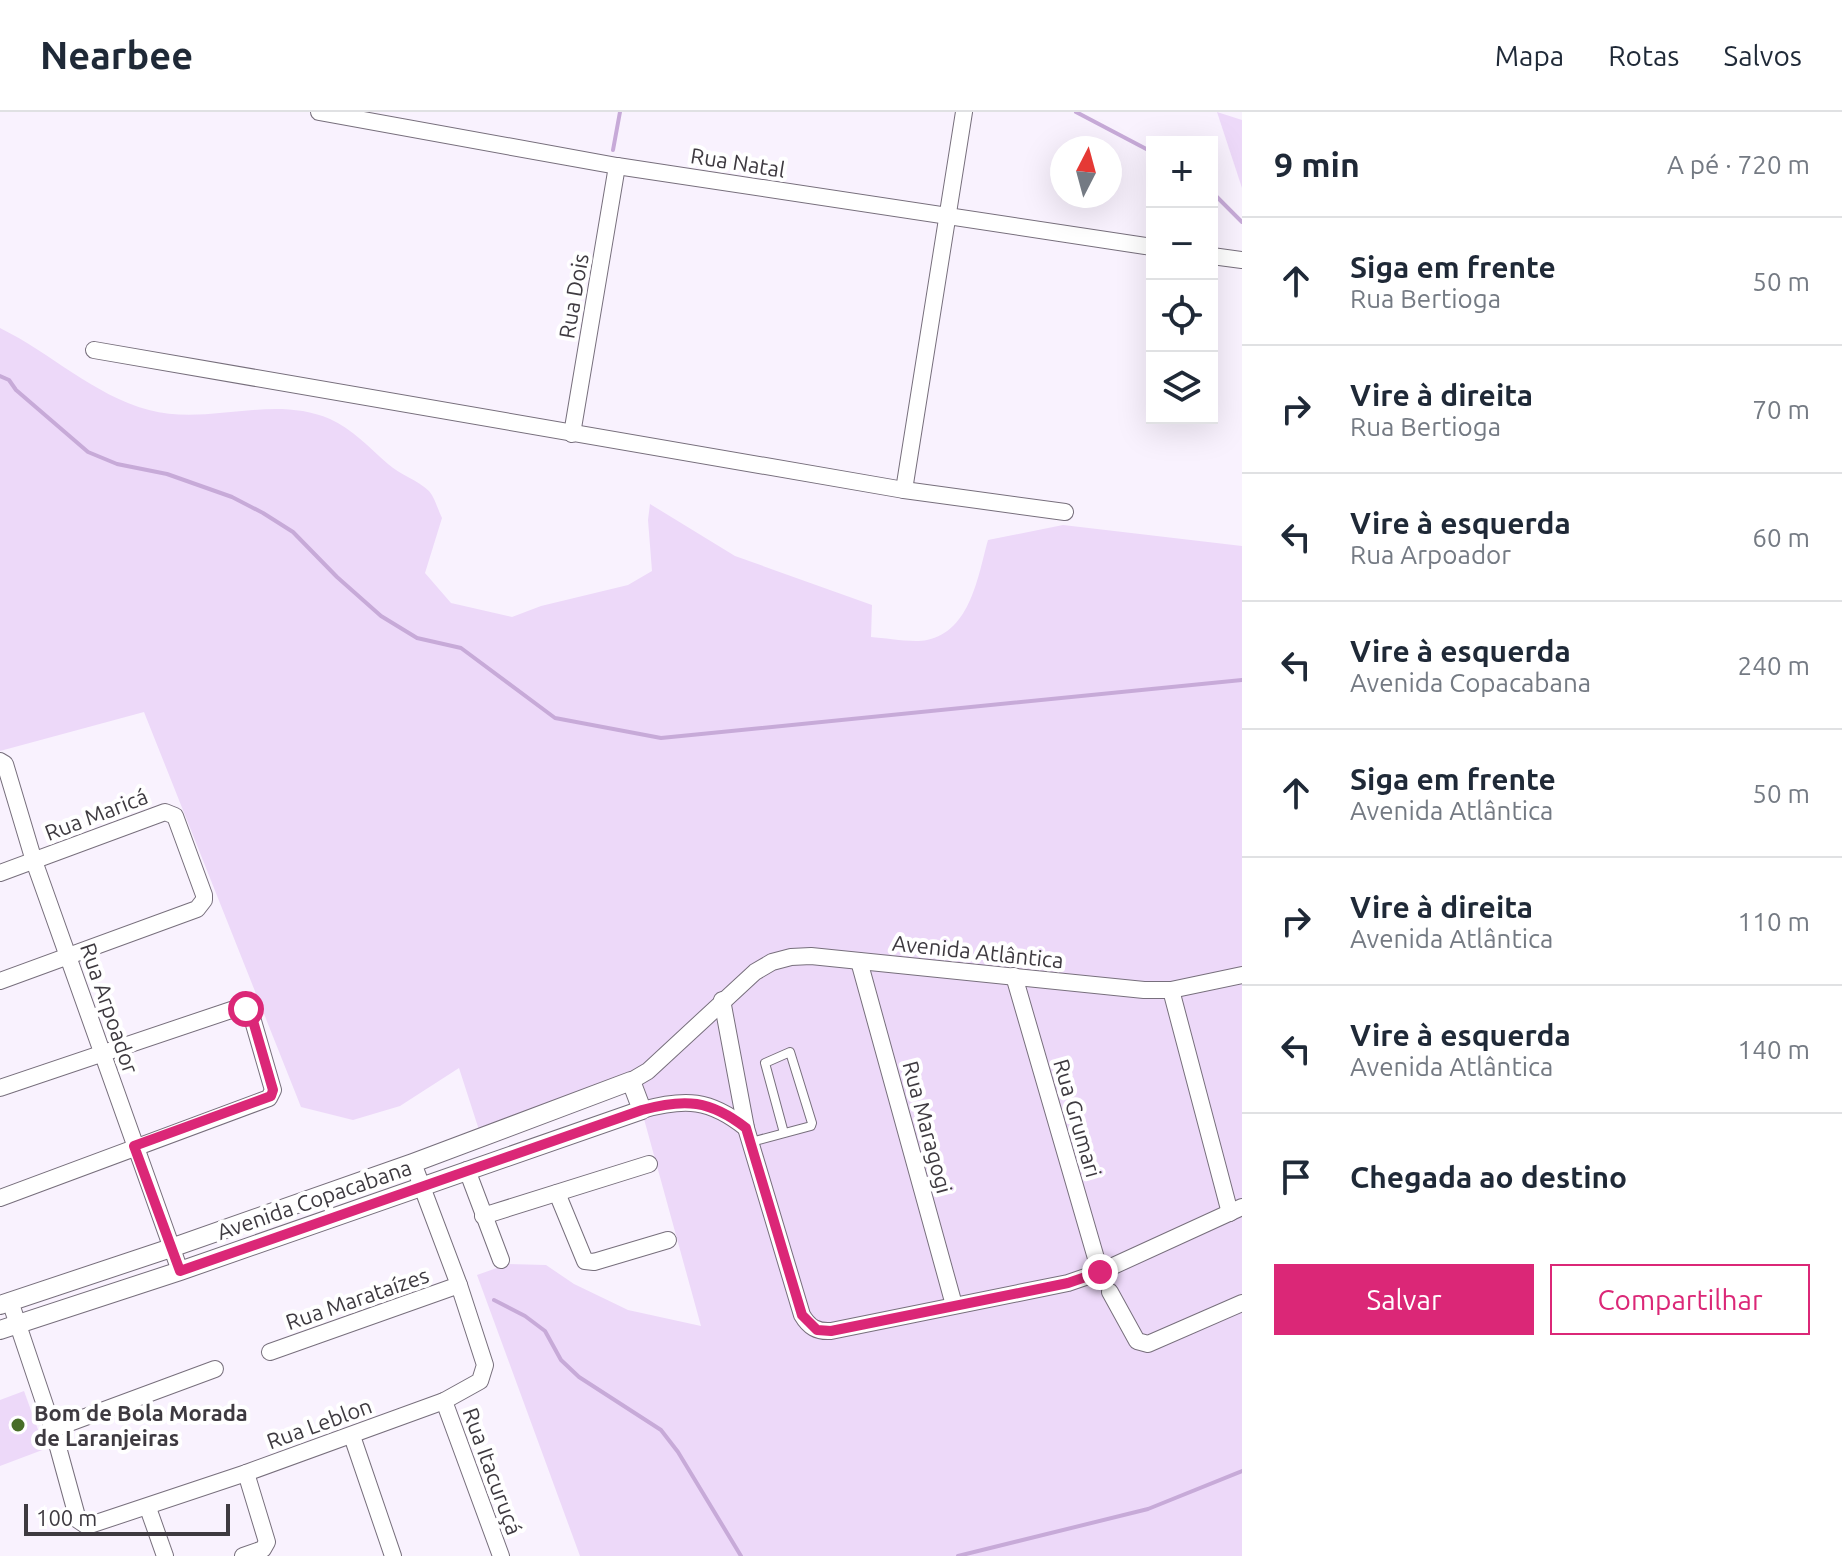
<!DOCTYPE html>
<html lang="pt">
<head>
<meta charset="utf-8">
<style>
	:root { --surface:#fff; --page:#f6f6f7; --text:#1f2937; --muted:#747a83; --line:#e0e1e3; --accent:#db2777 }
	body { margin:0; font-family:Ubuntu,sans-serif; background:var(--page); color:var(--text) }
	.controls { position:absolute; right:24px; top:24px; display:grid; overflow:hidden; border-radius:0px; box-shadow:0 8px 32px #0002 }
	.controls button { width:72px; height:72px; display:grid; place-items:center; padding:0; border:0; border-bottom:2px solid var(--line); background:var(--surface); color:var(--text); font:40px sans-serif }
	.compass { position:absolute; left:1050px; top:24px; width:72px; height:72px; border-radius:50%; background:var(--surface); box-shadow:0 8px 32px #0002; rotate:6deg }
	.scale { position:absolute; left:24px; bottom:20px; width:206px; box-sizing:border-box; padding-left:8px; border:4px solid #3e3a40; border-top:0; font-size:22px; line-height:28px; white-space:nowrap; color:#3e3a40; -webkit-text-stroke:6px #fff; paint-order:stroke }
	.stop { position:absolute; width:24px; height:24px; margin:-18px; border:6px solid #db2777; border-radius:50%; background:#fff }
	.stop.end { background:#db2777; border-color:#fff; box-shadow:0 2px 8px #0008 }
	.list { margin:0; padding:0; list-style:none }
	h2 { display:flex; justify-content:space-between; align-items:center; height:104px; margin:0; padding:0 32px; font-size:34px }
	h2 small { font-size:26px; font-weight:400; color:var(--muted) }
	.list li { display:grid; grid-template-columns:52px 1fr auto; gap:24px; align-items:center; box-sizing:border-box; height:128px; padding:0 32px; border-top:2px solid var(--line) }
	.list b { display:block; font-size:30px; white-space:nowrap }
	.list p { margin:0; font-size:26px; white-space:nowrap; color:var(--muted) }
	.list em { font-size:26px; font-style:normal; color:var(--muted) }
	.actions { display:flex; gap:16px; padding:24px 32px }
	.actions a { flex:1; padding:18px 0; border:2px solid var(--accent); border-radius:0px; text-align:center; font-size:28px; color:var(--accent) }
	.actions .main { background:var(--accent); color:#fff }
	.icon { flex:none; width:44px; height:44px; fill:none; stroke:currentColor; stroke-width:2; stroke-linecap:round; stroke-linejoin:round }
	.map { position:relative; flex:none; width:1242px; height:1444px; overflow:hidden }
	header { display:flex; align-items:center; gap:48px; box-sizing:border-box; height:112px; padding:0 40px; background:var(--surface); border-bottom:2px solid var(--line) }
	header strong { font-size:38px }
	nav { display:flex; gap:44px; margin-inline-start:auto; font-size:28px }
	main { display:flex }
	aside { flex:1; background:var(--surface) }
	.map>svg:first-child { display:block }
	.green { fill:#edd9f9 }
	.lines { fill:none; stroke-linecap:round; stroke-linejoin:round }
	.stream { stroke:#c7aad8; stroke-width:4 }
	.service-casing { stroke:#776f7c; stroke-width:10 }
	.minor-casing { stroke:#776f7c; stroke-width:18 }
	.tertiary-casing { stroke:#776f7c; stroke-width:20 }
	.service { stroke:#fff; stroke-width:8 }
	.minor { stroke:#fff; stroke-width:16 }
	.tertiary { stroke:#fff; stroke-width:18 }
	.route { stroke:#db2777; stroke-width:10 }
	.poi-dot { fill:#476d27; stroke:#fff; stroke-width:3 }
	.labels { text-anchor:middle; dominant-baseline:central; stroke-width:8; stroke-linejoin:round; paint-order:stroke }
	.street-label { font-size:22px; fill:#3e3a40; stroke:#fff }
	.poi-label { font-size:22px; font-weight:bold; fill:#3e3a40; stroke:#fff; text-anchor:start }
</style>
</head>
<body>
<header>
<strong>Nearbee</strong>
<nav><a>Mapa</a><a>Rotas</a><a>Salvos</a></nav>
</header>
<main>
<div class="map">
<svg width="1242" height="1444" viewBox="0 0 1242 1444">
	<rect width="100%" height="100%" fill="#f9f2fe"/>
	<g class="green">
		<polygon points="1217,0 1242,8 1242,76"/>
		<path d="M0,216C51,241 93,283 149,298C209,314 271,282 330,307C351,316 371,337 388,352C400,363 418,368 429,379C435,386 438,398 442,406L425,461L451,491L512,505L541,494L628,473L652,459L648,408L650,392L735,444L872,493L871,525C886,526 913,531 927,528C971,519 978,463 988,428L1063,413L1242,434V1444H580L477,1163L508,1152L546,1153L574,1172L628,1198L701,1214L633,967L479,1018L459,956L400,994L353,1008L301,995L144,600L0,639Z"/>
		<polygon points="24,1279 45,1337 0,1354 0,1288"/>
	</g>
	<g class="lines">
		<g class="stream">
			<polyline points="1076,0 1152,40"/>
			<polyline points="613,38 620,0"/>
			<polyline points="1212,80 1242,110"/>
			<polyline points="0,264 9,268 16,278 88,340 117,352 167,362 232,385 263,401 293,420 337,465 381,504 417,526 461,536 555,606 661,626 1242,568"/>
			<polyline points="494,1188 525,1204 545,1219 561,1248 579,1265 661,1318 678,1340 741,1444"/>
			<polyline points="958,1444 1148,1397 1242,1359"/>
		</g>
		<defs>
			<polyline id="service" points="751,1030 811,1014 812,1011 790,940 765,951 784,1021"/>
			<g id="minor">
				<polyline points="319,0 617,54 1152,135"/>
				<polyline points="1212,144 1242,148"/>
				<polyline points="94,238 904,378 1065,400"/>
				<polyline points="572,322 617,54"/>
				<polyline points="904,378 964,0"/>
				<polyline points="0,649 5,652 34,749 180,1159"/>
				<polyline points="0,761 165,700 175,704 204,783 204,788 197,797 0,869"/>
				<polyline points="859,849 954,1193"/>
				<polyline points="1014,864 1100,1160"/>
				<polyline points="1171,878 1230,1101"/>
				<path d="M722,888L746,1016L802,1203C809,1215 817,1220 831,1219L1068,1171L1100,1160L1242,1095"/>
				<polyline points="631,969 648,959 755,860 772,850 791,845 811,844 1144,878 1171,878 1242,863"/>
				<polyline points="0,976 240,895 251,902 273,978 269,986 0,1086"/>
				<path d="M642,998C685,986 710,987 746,1016"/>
				<polyline points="467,1058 501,1148"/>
				<polyline points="557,1081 585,1149 594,1150 668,1128"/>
				<polyline points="483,1104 649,1052"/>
				<polyline points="1110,1180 1137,1229 1148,1232 1242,1191"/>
				<polyline points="10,1189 53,1317 78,1408 87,1414 246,1361 444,1289 480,1269 485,1253 459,1173 413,1051"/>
				<polyline points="270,1240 459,1173"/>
				<polyline points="444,1289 501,1444"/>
				<polyline points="53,1317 215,1257"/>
				<polyline points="352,1324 393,1444"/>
				<polyline points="148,1396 165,1444"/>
				<polyline points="243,1444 263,1437 267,1430 246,1361"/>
			</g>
			<polyline id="tertiary" points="0,1193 171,1136 413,1051 631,969 642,998 180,1159 0,1218"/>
		</defs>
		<use href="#service" class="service-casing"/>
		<use href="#minor" class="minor-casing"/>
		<use href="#tertiary" class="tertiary-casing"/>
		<use href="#service" class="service"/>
		<use href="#minor" class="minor"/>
		<use href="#tertiary" class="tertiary"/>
	</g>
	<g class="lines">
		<path class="route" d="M246,897L251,902L273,978L271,984L134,1034L180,1159L642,998C685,986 710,988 746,1016L802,1203L817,1218L831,1219L1068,1171L1100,1160"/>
	</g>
	<circle class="poi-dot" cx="18" cy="1313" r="8"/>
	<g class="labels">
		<g class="street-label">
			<text transform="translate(738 50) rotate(9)">Rua Natal</text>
			<text transform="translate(573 184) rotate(-80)">Rua Dois</text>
			<text transform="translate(96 702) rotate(-21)">Rua Maricá</text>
			<text transform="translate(978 839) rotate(6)">Avenida Atlântica</text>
			<text transform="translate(110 896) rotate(71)">Rua Arpoador</text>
			<text transform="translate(1078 1006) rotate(74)">Rua Grumari</text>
			<text transform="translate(928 1015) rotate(75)">Rua Maragogi</text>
			<text transform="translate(314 1087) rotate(-19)">Avenida Copacabana</text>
			<text transform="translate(357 1186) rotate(-19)">Rua Marataízes</text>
			<text transform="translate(319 1311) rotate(-20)">Rua Leblon</text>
			<text transform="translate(493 1359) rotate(70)">Rua Itacuruçá</text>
		</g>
		<g class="poi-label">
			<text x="34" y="1300">Bom de Bola Morada<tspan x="34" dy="25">de Laranjeiras</tspan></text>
		</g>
	</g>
</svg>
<div class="controls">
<button>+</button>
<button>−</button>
<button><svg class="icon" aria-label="locate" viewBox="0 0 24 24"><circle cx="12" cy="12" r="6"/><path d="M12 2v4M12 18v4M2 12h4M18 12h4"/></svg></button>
<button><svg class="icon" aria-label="layers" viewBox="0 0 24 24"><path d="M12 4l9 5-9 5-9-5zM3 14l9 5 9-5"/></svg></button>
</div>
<svg class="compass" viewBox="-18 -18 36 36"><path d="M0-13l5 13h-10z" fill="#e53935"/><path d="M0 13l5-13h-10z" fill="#747a83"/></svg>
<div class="scale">100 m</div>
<div class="stop" style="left:246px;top:897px"></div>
<div class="stop end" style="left:1100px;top:1160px"></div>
</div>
<aside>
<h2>9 min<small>A pé · 720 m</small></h2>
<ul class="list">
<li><svg class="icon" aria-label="ahead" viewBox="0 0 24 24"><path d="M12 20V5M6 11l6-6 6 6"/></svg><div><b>Siga em frente</b><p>Rua Bertioga</p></div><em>50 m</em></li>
<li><svg class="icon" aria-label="right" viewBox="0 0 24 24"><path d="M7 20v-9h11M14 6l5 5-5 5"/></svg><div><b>Vire à direita</b><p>Rua Bertioga</p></div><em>70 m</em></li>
<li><svg class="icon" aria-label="left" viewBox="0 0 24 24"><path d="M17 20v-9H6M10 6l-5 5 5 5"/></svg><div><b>Vire à esquerda</b><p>Rua Arpoador</p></div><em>60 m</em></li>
<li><svg class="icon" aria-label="left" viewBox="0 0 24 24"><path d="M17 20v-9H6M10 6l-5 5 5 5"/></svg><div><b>Vire à esquerda</b><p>Avenida Copacabana</p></div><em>240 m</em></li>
<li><svg class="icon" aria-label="ahead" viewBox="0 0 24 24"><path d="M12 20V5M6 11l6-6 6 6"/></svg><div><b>Siga em frente</b><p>Avenida Atlântica</p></div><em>50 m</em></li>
<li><svg class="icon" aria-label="right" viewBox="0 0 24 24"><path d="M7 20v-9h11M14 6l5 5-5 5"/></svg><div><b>Vire à direita</b><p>Avenida Atlântica</p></div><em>110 m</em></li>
<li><svg class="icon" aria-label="left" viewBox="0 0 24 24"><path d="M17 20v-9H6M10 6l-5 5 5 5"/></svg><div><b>Vire à esquerda</b><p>Avenida Atlântica</p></div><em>140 m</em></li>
<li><svg class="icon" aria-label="arrive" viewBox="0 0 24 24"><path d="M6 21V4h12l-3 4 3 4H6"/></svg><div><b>Chegada ao destino</b></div></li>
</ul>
<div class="actions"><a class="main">Salvar</a><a>Compartilhar</a></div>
</aside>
</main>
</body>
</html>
